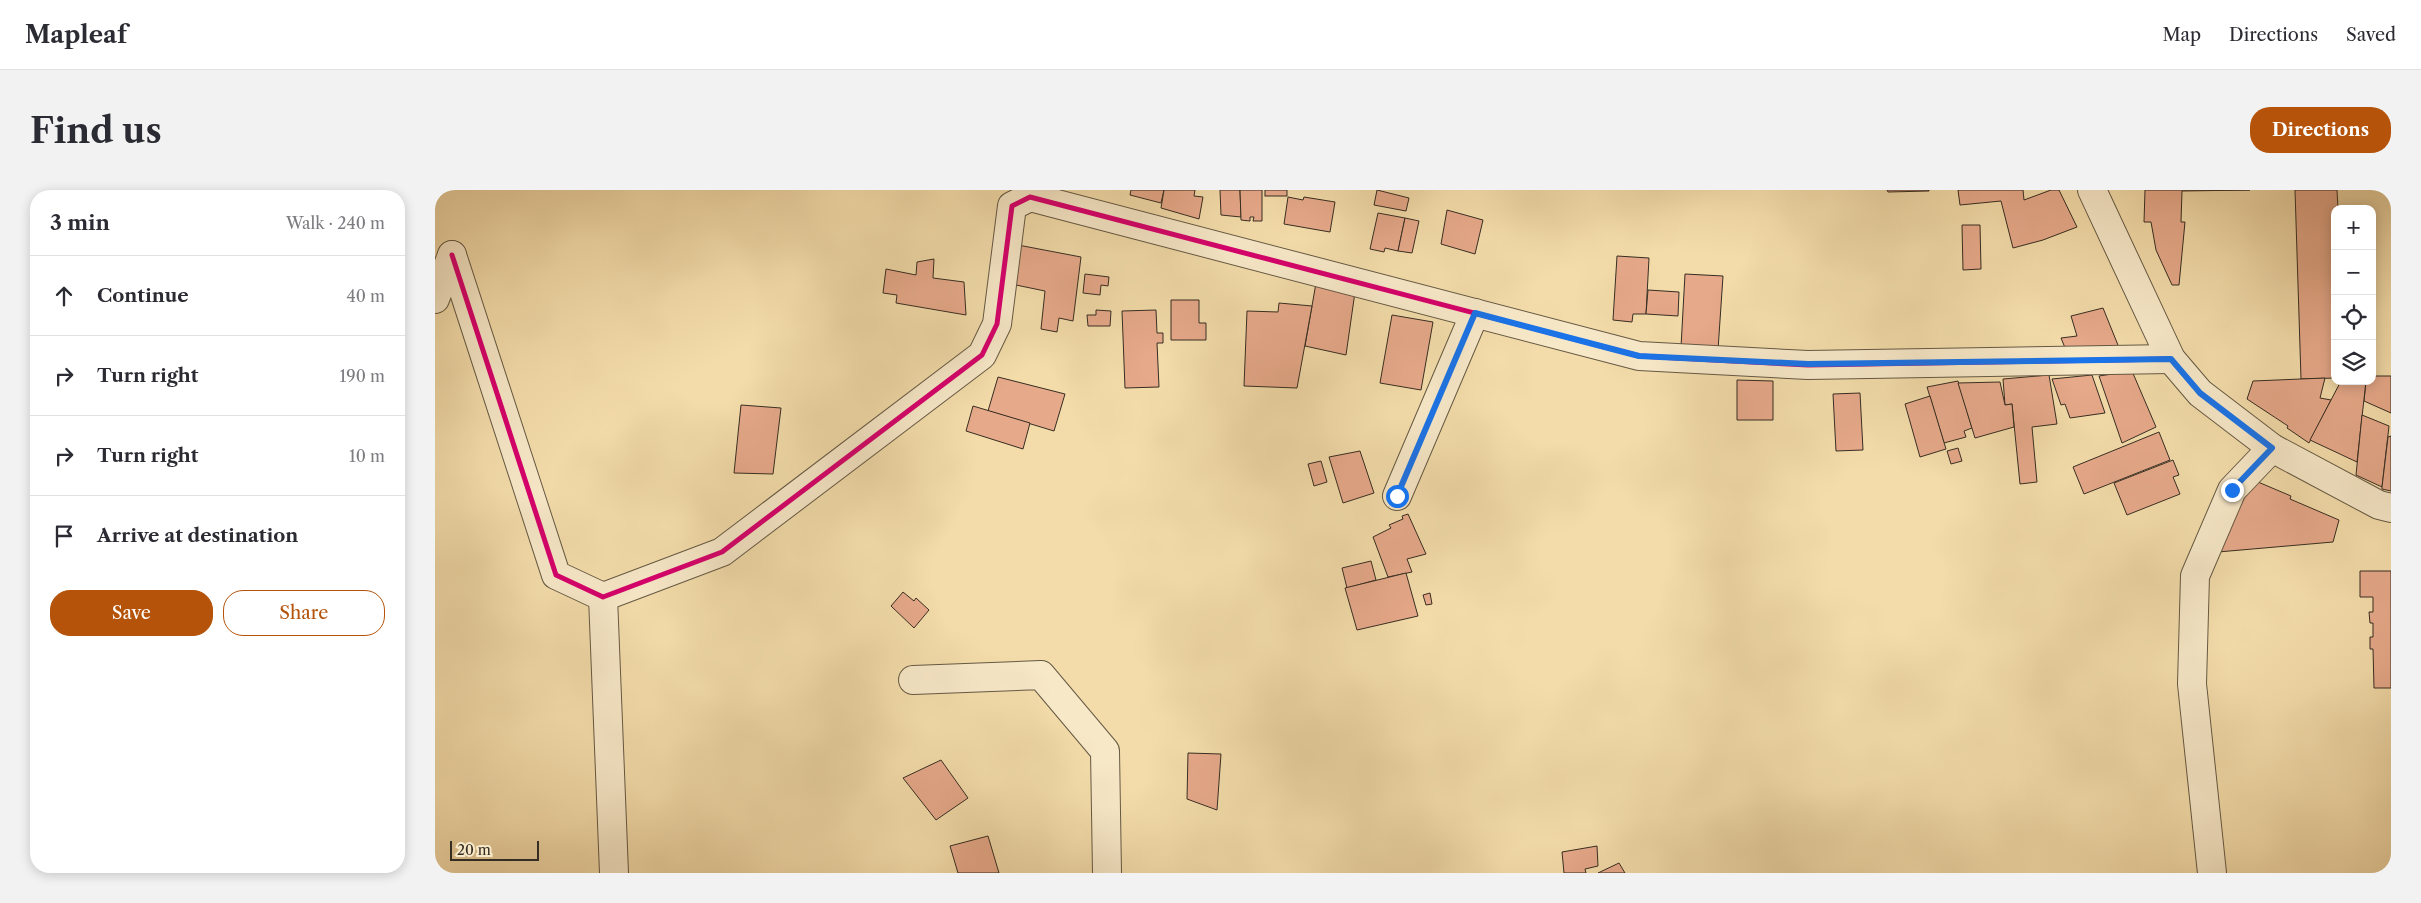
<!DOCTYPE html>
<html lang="en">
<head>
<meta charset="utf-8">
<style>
	:root { --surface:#fff; --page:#f2f2f3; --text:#2b2b33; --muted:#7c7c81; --line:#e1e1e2; --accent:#b45309 }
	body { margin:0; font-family:"Libre Caslon Text",serif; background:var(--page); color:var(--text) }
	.controls { position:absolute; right:15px; top:15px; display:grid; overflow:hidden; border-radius:10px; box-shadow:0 2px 12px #0003 }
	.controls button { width:45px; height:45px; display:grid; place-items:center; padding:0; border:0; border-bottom:1px solid var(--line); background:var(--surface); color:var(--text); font:25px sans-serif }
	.scale { position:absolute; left:15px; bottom:12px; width:89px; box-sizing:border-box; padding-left:5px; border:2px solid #362d22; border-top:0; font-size:14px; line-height:18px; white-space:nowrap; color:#362d22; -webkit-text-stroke:4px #f7e8c8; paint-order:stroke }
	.stop { position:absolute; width:15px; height:15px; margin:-11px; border:4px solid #1a73e8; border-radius:50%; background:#fff }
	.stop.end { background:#1a73e8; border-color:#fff; box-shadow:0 1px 5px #0008 }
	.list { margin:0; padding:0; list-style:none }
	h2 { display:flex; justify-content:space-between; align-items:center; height:65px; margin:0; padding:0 20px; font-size:21px }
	h2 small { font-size:16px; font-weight:400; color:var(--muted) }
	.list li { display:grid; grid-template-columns:32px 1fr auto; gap:15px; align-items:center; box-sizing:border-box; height:80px; padding:0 20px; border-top:1px solid var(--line) }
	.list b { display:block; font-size:19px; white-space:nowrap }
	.list em { font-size:16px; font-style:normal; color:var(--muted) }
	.actions { display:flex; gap:10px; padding:15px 20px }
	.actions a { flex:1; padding:11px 0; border:1px solid var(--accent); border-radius:20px; text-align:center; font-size:18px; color:var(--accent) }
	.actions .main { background:var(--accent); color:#fff }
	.icon { flex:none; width:28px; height:28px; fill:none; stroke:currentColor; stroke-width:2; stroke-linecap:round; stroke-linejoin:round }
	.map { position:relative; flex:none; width:1956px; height:683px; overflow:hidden; border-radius:20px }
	header { display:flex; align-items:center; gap:30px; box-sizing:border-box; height:70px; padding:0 25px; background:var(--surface); border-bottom:1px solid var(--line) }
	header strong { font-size:24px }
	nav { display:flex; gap:28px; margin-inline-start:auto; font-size:18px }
	.intro { display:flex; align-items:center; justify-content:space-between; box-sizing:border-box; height:120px; padding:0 30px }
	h1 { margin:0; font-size:35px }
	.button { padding:12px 22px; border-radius:20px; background:var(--accent); color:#fff; font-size:18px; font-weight:700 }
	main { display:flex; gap:30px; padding:0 30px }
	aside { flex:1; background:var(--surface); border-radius:20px; box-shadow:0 2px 12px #0003 }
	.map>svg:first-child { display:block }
	.building { fill:#e6a98a; stroke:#362d22 }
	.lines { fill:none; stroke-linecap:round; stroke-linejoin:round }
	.minor-casing { stroke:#655944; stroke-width:30 }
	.minor { stroke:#f7e8c8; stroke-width:28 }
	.cycleway-casing { stroke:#f7e8c8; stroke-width:8 }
	.cycleway { stroke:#d6006c; stroke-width:5 }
	.route { stroke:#1a73e8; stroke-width:6 }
</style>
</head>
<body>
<header>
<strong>Mapleaf</strong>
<nav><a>Map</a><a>Directions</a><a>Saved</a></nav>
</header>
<div class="intro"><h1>Find us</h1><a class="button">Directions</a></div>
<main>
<aside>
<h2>3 min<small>Walk · 240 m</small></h2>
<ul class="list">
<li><svg class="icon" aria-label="ahead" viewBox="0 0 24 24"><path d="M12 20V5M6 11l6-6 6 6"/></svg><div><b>Continue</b></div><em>40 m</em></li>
<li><svg class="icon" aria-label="right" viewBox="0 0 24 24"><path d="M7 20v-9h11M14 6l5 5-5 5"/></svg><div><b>Turn right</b></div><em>190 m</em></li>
<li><svg class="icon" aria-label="right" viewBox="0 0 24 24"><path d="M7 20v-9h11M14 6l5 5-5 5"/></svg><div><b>Turn right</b></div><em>10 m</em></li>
<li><svg class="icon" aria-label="arrive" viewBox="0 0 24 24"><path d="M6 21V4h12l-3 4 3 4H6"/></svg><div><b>Arrive at destination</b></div></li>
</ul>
<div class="actions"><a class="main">Save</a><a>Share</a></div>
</aside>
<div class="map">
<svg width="1956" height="683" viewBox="0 0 1956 683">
	<rect width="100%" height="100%" fill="#f3dcaa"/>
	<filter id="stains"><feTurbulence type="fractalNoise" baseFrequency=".004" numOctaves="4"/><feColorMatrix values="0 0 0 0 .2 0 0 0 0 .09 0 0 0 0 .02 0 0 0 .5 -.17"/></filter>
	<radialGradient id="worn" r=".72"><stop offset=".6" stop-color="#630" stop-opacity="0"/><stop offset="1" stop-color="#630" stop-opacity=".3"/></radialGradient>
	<g class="building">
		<polygon points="696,0 729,0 726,13 695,5"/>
		<polygon points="729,0 760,0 759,6 768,7 764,29 726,18"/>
		<polygon points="785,0 805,0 806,27 786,25"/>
		<polygon points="805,0 827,0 827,31 818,31 819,27 815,27 815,31 806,30"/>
		<rect x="830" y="0" width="22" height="6"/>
		<polygon points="942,0 974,8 971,21 939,15"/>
		<polygon points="1452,0 1494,0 1494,1 1453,2"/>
		<polygon points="1523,0 1588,0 1589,10 1616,0 1624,0 1642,37 1608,50 1578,58 1566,11 1525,15"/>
		<polygon points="1710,0 1815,0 1747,1 1746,32 1750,32 1744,95 1737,95 1721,60 1716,32 1709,32"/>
		<polygon points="1860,0 1902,0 1903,19 1900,19 1900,188 1866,189"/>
		<polygon points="853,7 868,10 869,7 900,12 895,42 849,34"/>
		<polygon points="1012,20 1048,30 1040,64 1006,54"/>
		<polygon points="943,23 970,28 963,61 950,58 949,62 935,59"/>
		<polygon points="970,28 984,31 977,63 963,61"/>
		<polygon points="1527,35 1545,35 1546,79 1528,80"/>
		<polygon points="583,55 646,67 638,131 624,128 622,142 606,139 610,101 576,94"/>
		<polygon points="1182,66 1214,68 1211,124 1198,124 1197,132 1178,130"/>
		<polygon points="499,69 498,88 529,92 531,125 461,113 462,105 448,103 451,79 481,85 482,72"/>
		<polygon points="650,84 674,87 673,96 666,95 665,105 648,103"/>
		<polygon points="1250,84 1288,86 1283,160 1246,157"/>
		<polygon points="881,93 920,102 911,165 870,156"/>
		<polygon points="1213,100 1244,102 1243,126 1211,124"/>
		<polygon points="736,110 764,110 764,133 771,133 771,150 736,150"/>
		<polygon points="844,113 877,116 862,198 809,196 812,121 843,122"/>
		<polygon points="1668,118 1687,165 1633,165 1626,148 1642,146 1636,126"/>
		<polygon points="661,120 676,121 675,136 653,136 652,125 661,125"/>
		<polygon points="721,120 722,143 728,143 728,153 722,153 724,197 690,198 687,121"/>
		<polygon points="957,125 998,132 986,200 945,193"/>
		<polygon points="1697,181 1721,237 1687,253 1664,186"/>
		<polygon points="1614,185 1622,234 1597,237 1602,292 1585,294 1577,214 1570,215 1568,189"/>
		<polygon points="1657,185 1670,223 1635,228 1630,214 1626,215 1617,189"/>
		<polygon points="1937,186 1956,186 1956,223 1929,211 1931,191 1937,191"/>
		<polygon points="563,187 630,204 619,241 553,221"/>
		<polygon points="1890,188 1885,208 1896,210 1874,253 1852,238 1853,236 1812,209 1818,191"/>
		<polygon points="1302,190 1338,191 1338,230 1302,230"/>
		<polygon points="1523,191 1537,238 1529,241 1531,247 1509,253 1492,197"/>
		<polygon points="1906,191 1931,191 1922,272 1875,250"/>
		<polygon points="1565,192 1570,215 1577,214 1579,237 1540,248 1523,193"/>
		<polygon points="1425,203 1428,260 1401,261 1398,204"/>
		<polygon points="1495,206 1511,259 1485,267 1470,214"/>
		<polygon points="306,215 346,218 338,284 299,283"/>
		<polygon points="538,216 595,233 588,259 531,241"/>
		<polygon points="1927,225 1954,236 1947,297 1921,285"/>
		<polygon points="1724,242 1735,270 1649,304 1638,277"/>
		<polygon points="1956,246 1956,301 1947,299 1947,297 1953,247"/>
		<polygon points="1523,258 1527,271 1516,274 1512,261"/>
		<polygon points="925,261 939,303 908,313 894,267"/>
		<polygon points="1738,270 1744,285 1738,287 1745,304 1692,325 1679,293"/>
		<polygon points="886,271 892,292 879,296 873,274"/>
		<polygon points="1816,289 1856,306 1855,309 1904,330 1898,352 1783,362"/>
		<polygon points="973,324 991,364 972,369 977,382 953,387 938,347 956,338 954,335 968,329 967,326"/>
		<polygon points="936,371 941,390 912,398 907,378"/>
		<polygon points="1925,381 1956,381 1956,498 1939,498 1938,459 1935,459 1935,447 1938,447 1938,433 1935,433 1934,422 1938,422 1938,407 1925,407"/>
		<polygon points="971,383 983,426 922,440 910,398"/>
		<polygon points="468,402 479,411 481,408 494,420 479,438 456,416"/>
		<polygon points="995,403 997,414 991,415 988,405"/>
		<polygon points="753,563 786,564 782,620 752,609"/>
		<polygon points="506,570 533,608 501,630 468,588"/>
		<polygon points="553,646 564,683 523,683 515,656"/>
		<polygon points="1162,656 1163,676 1150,679 1151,683 1129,683 1127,662"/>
		<polygon points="1184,673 1190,683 1163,683"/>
	</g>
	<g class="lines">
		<defs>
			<g id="minor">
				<polyline points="1657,0 1736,169 1765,203 1837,258 1944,315 1956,318"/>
				<polyline points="17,65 121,385 168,407 287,362 547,165 562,134 577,16 595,7 1204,166 1373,175 1736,169"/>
				<polyline points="0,109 17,65"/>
				<polyline points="962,306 1040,123"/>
				<polyline points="168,407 179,683"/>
				<polyline points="478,490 606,485 670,561 672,683"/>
				<polyline points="1777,683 1757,494 1760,386 1797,300 1837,258"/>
			</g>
		</defs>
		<use href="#minor" class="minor-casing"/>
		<use href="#minor" class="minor"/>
		<defs>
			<polyline id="cycleway" points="17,65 121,385 168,407 287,362 547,165 562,134 577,16 595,7 1204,166 1373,175 1736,169"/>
		</defs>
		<use href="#cycleway" class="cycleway-casing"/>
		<use href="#cycleway" class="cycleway"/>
	</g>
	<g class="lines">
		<polyline class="route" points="962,306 1040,123 1204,166 1373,174 1736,169 1765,203 1837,258 1797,300"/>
	</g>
	<rect width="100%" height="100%" filter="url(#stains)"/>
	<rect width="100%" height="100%" fill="url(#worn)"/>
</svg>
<div class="controls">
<button>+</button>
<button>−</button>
<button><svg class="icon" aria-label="locate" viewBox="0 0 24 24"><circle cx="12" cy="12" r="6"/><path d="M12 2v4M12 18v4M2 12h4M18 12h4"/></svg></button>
<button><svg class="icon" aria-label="layers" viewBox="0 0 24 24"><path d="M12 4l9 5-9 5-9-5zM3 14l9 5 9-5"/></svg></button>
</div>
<div class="scale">20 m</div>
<div class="stop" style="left:962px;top:306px"></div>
<div class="stop end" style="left:1797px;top:300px"></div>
</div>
</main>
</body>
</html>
